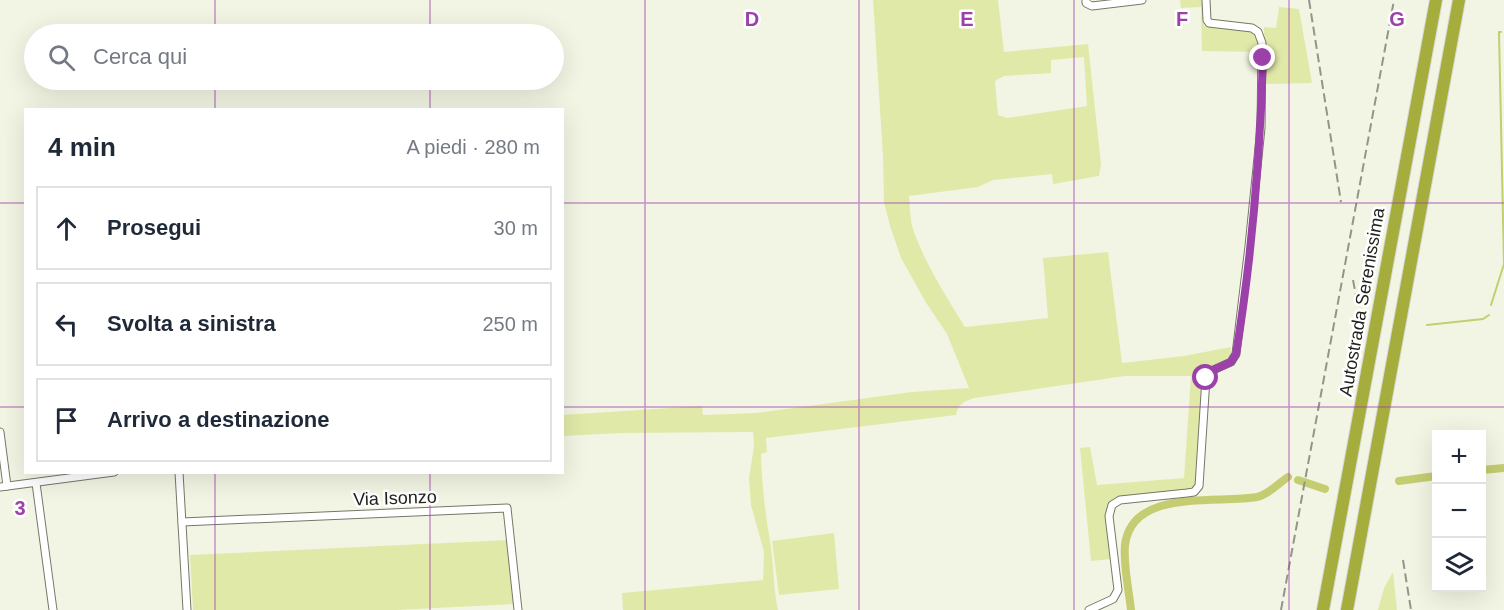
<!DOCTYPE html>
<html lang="it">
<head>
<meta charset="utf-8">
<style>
	:root { --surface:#fff; --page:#f6f6f7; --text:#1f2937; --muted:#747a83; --line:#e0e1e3 }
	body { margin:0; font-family:Arial,sans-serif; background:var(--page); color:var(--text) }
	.controls { position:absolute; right:18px; bottom:18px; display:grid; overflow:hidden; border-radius:0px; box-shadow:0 6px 24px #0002 }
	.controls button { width:54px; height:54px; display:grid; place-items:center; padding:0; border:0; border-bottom:2px solid var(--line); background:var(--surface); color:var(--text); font:30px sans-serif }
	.stop { position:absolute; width:18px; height:18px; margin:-14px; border:4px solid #9c40aa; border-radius:50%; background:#fff }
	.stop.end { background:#9c40aa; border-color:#fff; box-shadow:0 2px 6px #0008 }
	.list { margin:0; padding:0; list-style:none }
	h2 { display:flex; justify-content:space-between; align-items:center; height:78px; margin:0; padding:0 24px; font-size:26px }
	h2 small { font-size:20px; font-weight:400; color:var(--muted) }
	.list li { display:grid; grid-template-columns:39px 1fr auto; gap:18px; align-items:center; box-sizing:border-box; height:84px; margin:0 12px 12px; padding:0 12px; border:2px solid var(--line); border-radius:0px }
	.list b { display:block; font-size:22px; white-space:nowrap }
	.list em { font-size:20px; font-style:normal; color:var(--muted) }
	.icon { flex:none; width:33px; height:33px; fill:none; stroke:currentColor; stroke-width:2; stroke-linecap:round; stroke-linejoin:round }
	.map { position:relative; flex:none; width:1504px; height:610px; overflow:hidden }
	.search { position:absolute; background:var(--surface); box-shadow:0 6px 24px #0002; left:24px; top:24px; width:540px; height:66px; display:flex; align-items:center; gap:15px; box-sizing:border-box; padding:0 21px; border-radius:33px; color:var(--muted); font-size:22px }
	.panel { position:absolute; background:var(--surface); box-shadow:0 6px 24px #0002; left:24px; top:108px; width:540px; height:366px; border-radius:0px }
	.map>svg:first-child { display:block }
	.green { fill:#e1e9a9; fill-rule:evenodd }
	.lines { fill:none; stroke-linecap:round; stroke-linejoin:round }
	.stream { stroke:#c4cd71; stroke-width:2 }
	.canal { stroke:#c4cd71; stroke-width:8 }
	.street-casing { stroke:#757768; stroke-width:9 }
	.highway-casing { stroke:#d7d7d6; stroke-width:14 }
	.street { stroke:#fff; stroke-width:7 }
	.highway { stroke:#a5ad3d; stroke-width:12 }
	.rail { stroke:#939589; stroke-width:2; stroke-dasharray:9 4.5; stroke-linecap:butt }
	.route { stroke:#9c40aa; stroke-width:8 }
	.grid { fill:none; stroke:#9c40aa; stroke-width:1.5; stroke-opacity:0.55 }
	.labels { text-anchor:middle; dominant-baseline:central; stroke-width:5; stroke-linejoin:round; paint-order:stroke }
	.street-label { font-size:18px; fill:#22231d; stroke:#fff }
	.grid-label { font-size:20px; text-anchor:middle; font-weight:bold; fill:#9c40aa; stroke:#fff; stroke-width:5; stroke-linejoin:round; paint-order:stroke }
</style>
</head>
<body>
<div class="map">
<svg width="1504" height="610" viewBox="0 0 1504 610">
	<rect width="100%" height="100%" fill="#f3f5e4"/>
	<g class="green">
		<path d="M873,0H998L1004,52L1088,44L1101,164L1099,176L1053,184L1052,174L993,180L978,187L909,196C910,207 910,219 913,229C925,264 946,296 965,327L1048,318L1043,258L1108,252L1122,363L1184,356L1231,347L1230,359L1203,378L1198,482L1192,490L1116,498L1108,510L1111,559L1091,561L1080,448L1090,447L1097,485L1184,478L1191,376H1125L975,398C965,401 958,403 956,415L766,438L767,452L761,454C762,484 765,512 770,541C774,564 773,587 778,610H623L622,593L763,580L764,552L751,505L749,478L754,446L753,432L620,433L563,436L562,415L702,406L703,415L756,413L912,392L969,388L947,334L925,301L901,258L890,226L884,202L883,156ZM1084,57L1087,106L1007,118L998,115L995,81L1004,76L1051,73V60Z"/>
		<polygon points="1180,0 1203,0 1204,26 1252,30 1258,35 1261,52 1202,51 1201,7 1181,8"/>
		<polygon points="1279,7 1299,9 1312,83 1265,84 1264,27 1276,28"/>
		<polygon points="834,533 839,589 779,595 772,541"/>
		<polygon points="508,540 514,604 397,610 193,610 190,555"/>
		<polygon points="1393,572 1397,610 1378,610 1384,588"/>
	</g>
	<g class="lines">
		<g class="stream">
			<polyline points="1491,305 1504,264 1499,32 1501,32"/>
			<polyline points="1427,325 1483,319 1489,315"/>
		</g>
		<g class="canal">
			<polyline points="1482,470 1504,468"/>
			<polyline points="1298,480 1325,489"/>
			<polyline points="1399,481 1436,476"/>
			<path d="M1131,610C1129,591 1123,564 1125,545C1132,488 1216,504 1257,497C1268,495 1279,483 1288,477"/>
		</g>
		<defs>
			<g id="street">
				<polyline points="1086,0 1086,3 1092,6 1142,0"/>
				<polyline points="0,432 7,486"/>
				<polyline points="179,472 187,610"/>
				<polyline points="36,483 53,610"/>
				<polyline points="0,487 114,472"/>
				<polyline points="182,522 507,508 518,610"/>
				<polyline points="1089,610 1113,599 1118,590 1109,516 1112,505 1120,500 1187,493 1194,492 1199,486 1206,378 1211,371 1231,362 1236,354 1249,246 1261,128 1262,43 1258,32 1252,28 1209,23 1207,20 1206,0"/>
			</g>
			<g id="highway">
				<polyline points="1323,610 1436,0"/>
				<polyline points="1347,610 1459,0"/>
			</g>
		</defs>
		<use href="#street" class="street-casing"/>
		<use href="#highway" class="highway-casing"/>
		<use href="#street" class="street"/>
		<use href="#highway" class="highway"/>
		<g class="rail">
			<polyline points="1309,0 1341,202"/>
			<polyline points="1353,280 1358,306"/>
			<polyline points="1403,560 1411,610"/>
			<polyline points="1281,610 1394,0"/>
		</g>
	</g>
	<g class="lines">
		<path class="route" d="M1206,378L1211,371L1231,362L1236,354C1252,256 1260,156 1263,58"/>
	</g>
	<path class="grid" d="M215,0V34M430,0V34M645,0V610M859,0V610M1074,0V610M1289,0V610M215,80V110M430,80V110M0,203H26M562,203H1504M0,407H26M562,407H1504M215,472V610M430,472V610"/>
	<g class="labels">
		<g class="street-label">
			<text transform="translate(1362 302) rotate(-80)">Autostrada Serenissima</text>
			<text transform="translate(395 498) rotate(-2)">Via Isonzo</text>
		</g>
	</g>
	<g class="grid-label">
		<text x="752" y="26">D</text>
		<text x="967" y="26">E</text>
		<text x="1182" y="26">F</text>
		<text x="1397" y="26">G</text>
		<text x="20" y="515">3</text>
	</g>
</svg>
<div class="controls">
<button>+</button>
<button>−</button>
<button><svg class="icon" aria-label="layers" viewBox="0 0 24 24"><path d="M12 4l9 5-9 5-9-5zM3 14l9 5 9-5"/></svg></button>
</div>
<div class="stop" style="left:1206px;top:378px"></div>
<div class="stop end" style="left:1263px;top:58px"></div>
<div class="search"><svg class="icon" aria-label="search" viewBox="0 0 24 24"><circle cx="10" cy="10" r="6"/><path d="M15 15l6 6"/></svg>Cerca qui</div>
<section class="panel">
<h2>4 min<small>A piedi · 280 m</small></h2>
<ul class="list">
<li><svg class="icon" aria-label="ahead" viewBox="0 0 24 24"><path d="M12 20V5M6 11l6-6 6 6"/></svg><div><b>Prosegui</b></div><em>30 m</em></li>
<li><svg class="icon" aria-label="left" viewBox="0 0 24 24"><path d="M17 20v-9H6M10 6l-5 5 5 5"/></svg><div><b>Svolta a sinistra</b></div><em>250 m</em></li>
<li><svg class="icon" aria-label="arrive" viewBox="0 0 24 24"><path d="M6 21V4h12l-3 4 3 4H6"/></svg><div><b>Arrivo a destinazione</b></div></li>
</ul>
</section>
</div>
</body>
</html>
